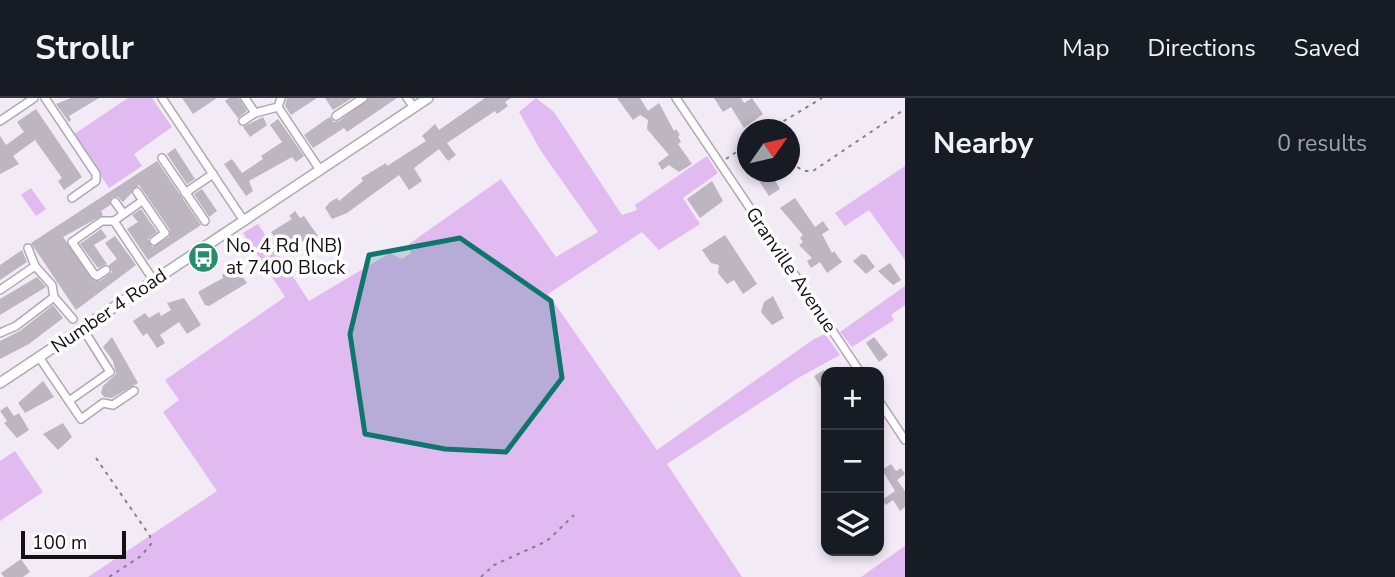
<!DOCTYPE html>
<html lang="en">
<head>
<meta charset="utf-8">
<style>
	:root { --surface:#171b24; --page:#20242c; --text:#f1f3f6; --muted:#9ea1a6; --line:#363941 }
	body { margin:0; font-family:"Nunito Sans",sans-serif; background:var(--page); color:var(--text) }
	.controls { position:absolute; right:21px; bottom:21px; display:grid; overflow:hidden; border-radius:14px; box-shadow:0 4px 10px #0003 }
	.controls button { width:63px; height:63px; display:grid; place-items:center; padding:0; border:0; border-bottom:2px solid var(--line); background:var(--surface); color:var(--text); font:35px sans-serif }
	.compass { position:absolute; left:737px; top:21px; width:63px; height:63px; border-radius:50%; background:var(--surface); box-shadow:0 4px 10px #0003; rotate:56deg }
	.scale { position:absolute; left:21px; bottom:18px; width:105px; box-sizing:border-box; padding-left:7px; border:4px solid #141115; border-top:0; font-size:19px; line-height:24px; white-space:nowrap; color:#141115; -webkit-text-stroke:5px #fff; paint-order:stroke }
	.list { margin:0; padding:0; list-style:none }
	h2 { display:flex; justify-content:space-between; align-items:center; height:91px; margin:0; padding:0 28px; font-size:30px }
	h2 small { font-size:23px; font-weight:400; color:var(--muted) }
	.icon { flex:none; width:38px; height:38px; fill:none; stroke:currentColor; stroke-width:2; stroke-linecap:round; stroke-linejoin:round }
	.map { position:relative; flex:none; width:905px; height:479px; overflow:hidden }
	header { display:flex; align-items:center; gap:42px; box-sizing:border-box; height:98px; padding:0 35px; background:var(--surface); border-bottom:2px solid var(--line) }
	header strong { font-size:33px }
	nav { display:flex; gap:38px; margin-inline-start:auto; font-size:24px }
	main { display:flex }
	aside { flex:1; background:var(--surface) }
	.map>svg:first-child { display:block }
	.green { fill:#e1baf2 }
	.building { fill:#bdb5c0 }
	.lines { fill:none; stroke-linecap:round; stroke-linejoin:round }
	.minor-casing { stroke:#afa7b2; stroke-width:10 }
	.major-casing { stroke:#afa7b2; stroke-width:12 }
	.path { stroke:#868088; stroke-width:2; stroke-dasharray:3.5 5; stroke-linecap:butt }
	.minor { stroke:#fff; stroke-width:7 }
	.major { stroke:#fff; stroke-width:9 }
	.marked { fill:#0f766e; fill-opacity:0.2; stroke:#0f766e; stroke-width:5; stroke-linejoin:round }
	.labels { text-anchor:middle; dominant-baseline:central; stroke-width:7; stroke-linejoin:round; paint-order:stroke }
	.poi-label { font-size:19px; fill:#141115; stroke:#fff; text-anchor:start }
	.street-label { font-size:19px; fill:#141115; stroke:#fff }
</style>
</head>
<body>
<header>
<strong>Strollr</strong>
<nav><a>Map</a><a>Directions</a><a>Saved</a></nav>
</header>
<main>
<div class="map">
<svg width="905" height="479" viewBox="0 0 905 479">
	<rect width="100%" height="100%" fill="#f2eaf5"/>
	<g class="green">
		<polygon points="128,0 152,0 172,29 134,56 142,68 109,90 73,37"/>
		<polygon points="536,0 554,14 622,117 637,112 635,107 707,58 718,75 683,100 700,126 659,152 642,134 548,196 657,352 814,241 825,236 840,257 798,280 667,366 742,479 88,479 217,393 163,314 179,302 165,282 285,199 243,135 258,126 309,203 390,155 402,161 411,155 409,146 501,81 556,159 598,134 541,53 519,14"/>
		<polygon points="905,68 905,162 869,112 845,128 835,115"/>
		<polygon points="31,90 46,111 36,118 21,97"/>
		<polygon points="905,188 905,207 891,217 894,222 852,249 840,234"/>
		<polygon points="15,353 43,394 0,423 0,363"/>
		<polygon points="905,448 905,479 861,479"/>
	</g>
	<g class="building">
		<polygon points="71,0 99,0 69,18 71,22 69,24 56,6"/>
		<polygon points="182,0 217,0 193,16"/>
		<polygon points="229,0 239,0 247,13 238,20 225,3"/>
		<polygon points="287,0 317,0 291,17 285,8"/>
		<polygon points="325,0 352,0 333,12"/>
		<polygon points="369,0 397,0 347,34 344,30 313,50 304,37 325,22 330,19 334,24 339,23"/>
		<polygon points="485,0 511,0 505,4 508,8 497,16 495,13 447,45 456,57 448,63 439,51 414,70 422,83 409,92 399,77 347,115 332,121 325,110 330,104 337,100 339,103 363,83 361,80 386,65 387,68 426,43 422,38 435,26 439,32"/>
		<polygon points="617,0 640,0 648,13 659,5 674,33 676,31 680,37 678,38 681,44 678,46 692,66 679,74 669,67 662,72 658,65 669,57 647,31 648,22 640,17 633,22"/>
		<polygon points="714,0 741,0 744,5 752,0 763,16 744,30 731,9 723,14"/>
		<polygon points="36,11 82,79 64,92 58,83 62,80 35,42 13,58 19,66 0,76 0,38 6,47 24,34 17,24"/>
		<polygon points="263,19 267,27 250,39 243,29"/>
		<polygon points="278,21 304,58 296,64 292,59 249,83 253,93 246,98 224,66 232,61 242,75 263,61 261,58 282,44 270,27"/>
		<polygon points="175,50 195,81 187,86 167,56"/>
		<polygon points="157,63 201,127 148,162 127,131 138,124 132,117 141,111 157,134 148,141 152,149 169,139 170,132 139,87 123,104 118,99 112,99 110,107 101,113 103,117 63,139 94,183 100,183 112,174 109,167 117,161 105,145 115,138 136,167 76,212 31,145"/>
		<polygon points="753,74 770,74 780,91 769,98"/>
		<polygon points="712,83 723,103 700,120 687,101"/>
		<polygon points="202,91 217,113 209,119 194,96"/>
		<polygon points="795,100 815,129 823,123 829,132 822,136 832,155 834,153 842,164 827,175 820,164 811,170 807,163 812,160 799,147 803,144 800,140 803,137 780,110"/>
		<polygon points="295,113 300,120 304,118 318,138 305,147 301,141 291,147 295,152 287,157 271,134 292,121 289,118"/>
		<polygon points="101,131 107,139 94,147 107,166 98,170 80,146"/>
		<polygon points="725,137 757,186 743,196 734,182 727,186 718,175 719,167 711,165 702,152"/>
		<polygon points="22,152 27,164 0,182 0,167"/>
		<polygon points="862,156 866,157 875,169 866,176 853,163"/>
		<polygon points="890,165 901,182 893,187 878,173"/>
		<polygon points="228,173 234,178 239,174 247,185 209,208 205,207 198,194 223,180 222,177"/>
		<polygon points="37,179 46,189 0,217 0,201"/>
		<polygon points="773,198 784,220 772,227 761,214 764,204"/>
		<polygon points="184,200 201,227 187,236 179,224 160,237 165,245 157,250 147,235 143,238 133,223 145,215 149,220 159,214 161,218 171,212 167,205"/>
		<polygon points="53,207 63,220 29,246 0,261 0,243 20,233"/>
		<polygon points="112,239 138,285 112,300 104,299 101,295 103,288 116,276 113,263 103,249"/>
		<polygon points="874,239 888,257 879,264 866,245"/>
		<polygon points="824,272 826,275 826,298 814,278"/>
		<polygon points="43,283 54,299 25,315 18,305"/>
		<polygon points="7,308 14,318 19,315 29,332 17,340 4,325 7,323 0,313"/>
		<polygon points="63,325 72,339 58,352 43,336"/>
		<polygon points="891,366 896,373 901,370 905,376 897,382 905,393 905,409 900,413 893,402 886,407 882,402 895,393 882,372"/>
		<polygon points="21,461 30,474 23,479 4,479 1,475"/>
	</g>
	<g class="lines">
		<defs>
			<g id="minor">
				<polyline points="45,0 96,76 96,83 72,100"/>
				<polyline points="162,0 244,123"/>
				<polyline points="245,0 255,15"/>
				<polyline points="407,0 414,9"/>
				<polyline points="676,0 860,274"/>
				<polyline points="278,9 320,72"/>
				<polyline points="336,18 363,0"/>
				<polyline points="0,23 34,0"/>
				<polyline points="243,23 255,15 278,9 281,0"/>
				<polyline points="162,60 205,123"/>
				<polyline points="137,94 165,135 154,143"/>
				<polyline points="185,95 213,76"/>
				<polyline points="115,104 123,115"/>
				<polyline points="114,123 154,183"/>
				<polyline points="106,172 97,178 94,176 72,144 102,123 114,123 142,103"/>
				<polyline points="0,192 35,168 28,150"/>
				<polyline points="54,199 73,221"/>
				<polyline points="0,235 16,228 54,199 52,187 35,168"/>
				<polyline points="39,259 81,321 103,305 113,307 134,293"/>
				<polyline points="69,303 110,274 83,231"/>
				<polyline points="879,303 905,342"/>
			</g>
			<polyline id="major" points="0,285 428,0"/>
		</defs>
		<use href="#minor" class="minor-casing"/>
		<use href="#major" class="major-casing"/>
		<g class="path">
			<polyline points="769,32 822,0"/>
			<polyline points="726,61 748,46"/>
			<polyline points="790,65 804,73 813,73 905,11"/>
			<polyline points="96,360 150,438 151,446 141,458 109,479"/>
			<polyline points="481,479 494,467 547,443 574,417"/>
		</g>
		<use href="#minor" class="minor"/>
		<use href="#major" class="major"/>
	</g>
	<path class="marked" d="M460,140L551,203L562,280L506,354L445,351L365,336L350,236L369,157Z"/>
	<defs>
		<symbol id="bus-disc" viewBox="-11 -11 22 22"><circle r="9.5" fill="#258e6a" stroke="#fff"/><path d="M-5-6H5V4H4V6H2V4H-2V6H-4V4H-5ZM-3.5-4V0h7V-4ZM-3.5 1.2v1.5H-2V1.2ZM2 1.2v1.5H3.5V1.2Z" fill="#fff"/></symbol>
	</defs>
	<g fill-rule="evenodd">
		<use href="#bus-disc" x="186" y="142" width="35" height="35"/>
	</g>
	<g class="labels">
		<g class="poi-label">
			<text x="226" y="148">No. 4 Rd (NB)<tspan x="226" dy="22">at 7400 Block</tspan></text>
		</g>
		<g class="street-label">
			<text transform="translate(791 172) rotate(56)">Granville Avenue</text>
			<text transform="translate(109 213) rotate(-34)">Number 4 Road</text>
		</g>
	</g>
</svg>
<div class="controls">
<button>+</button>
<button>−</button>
<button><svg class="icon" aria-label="layers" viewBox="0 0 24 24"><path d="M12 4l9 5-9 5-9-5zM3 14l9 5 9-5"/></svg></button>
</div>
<svg class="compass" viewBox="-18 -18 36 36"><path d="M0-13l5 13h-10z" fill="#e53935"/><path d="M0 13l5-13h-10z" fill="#9ea1a6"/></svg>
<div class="scale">100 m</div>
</div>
<aside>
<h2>Nearby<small>0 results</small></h2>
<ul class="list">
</ul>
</aside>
</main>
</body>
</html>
